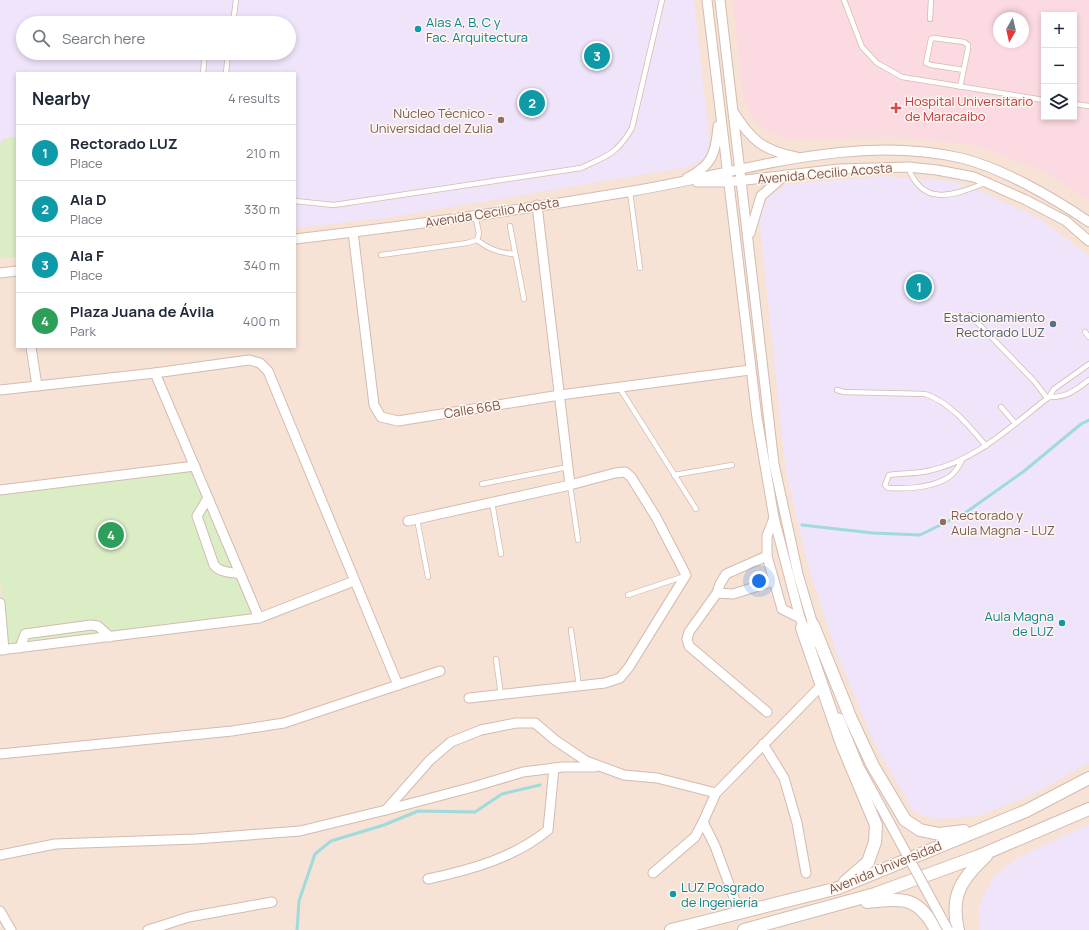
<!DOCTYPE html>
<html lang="en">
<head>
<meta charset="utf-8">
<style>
	:root { --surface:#fff; --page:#f6f6f7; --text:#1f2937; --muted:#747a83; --line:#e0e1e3; --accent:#ee5646 }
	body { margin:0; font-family:Manrope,sans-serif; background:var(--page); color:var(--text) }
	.controls { position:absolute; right:12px; top:12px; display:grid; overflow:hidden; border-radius:0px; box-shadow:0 2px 6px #0003 }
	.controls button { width:36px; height:36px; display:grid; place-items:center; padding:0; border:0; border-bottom:1px solid var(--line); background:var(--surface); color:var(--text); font:20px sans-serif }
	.compass { position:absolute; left:993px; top:12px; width:36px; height:36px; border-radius:50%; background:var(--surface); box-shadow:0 2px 6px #0003; rotate:188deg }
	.you { position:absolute; left:759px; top:581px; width:14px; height:14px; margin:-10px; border:3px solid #fff; border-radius:50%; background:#1a73e8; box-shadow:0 0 0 6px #1a73e833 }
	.badge { display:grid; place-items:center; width:26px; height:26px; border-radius:50%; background:var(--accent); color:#fff; font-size:13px; font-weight:700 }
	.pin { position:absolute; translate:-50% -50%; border:2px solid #fff; box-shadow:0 1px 4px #0006 }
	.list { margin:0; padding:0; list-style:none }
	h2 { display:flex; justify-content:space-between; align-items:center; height:52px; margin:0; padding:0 16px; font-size:17px }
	h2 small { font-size:13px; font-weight:400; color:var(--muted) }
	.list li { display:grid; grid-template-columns:26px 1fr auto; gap:12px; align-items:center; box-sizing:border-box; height:56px; padding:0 16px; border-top:1px solid var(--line) }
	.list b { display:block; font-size:15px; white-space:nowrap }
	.list p { margin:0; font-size:13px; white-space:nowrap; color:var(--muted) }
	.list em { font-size:13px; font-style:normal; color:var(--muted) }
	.icon { flex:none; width:22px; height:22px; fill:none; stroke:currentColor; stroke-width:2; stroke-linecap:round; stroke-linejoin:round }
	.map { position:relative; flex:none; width:1089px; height:930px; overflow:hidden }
	.search { position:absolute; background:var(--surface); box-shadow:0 2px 6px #0003; left:16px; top:16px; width:280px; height:44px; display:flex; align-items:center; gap:10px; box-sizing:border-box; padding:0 14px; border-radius:22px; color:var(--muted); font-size:15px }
	.panel { position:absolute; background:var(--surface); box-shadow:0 2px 6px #0003; left:16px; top:72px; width:280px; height:276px; border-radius:0px }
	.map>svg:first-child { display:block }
	.residential { fill:#f6e3d5; fill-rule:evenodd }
	.education { fill:#efe4fa; fill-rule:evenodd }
	.medical { fill:#fcdae2; fill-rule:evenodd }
	.green { fill:#daedc4 }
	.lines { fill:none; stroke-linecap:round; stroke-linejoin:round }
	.stream { stroke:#9fdadc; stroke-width:3 }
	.service-casing { stroke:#d4bbaf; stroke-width:6 }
	.minor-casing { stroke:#d4bbaf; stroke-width:11 }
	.tertiary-casing { stroke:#d4bbaf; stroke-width:14 }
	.service { stroke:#fff; stroke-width:4.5 }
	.minor { stroke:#fff; stroke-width:9 }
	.tertiary { stroke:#fff; stroke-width:12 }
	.minor-bridge-casing { stroke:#d4bbaf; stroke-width:11; stroke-linecap:butt }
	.minor-bridge { stroke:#fff; stroke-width:9 }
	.culture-dot { fill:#0f9aa8; stroke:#fff7ef; stroke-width:1.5 }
	.health-dot { fill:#e0444e; stroke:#fff7ef; stroke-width:1.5 }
	.education-dot { fill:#8d6e63; stroke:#fff7ef; stroke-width:1.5 }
	.service-dot { fill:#5c6f8a; stroke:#fff7ef; stroke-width:1.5 }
	.labels { text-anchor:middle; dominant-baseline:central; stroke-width:3; stroke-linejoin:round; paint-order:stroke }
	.culture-label { font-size:13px; fill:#0d838f; stroke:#fff7ef; text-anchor:start }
	.health-label { font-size:13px; fill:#be3a42; stroke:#fff7ef; text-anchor:start }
	.education-label { font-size:13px; fill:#785e54; stroke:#fff7ef; text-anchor:end }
	.street-label { font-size:13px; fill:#7a5449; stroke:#fff7ef }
	.service-label { font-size:13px; fill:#4e5e75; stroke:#fff7ef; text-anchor:end }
</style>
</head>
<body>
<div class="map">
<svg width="1089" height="930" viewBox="0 0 1089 930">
	<rect width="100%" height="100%" fill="#fef2e8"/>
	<path class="residential" d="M0,0H1089V930H0ZM1044,15H1074V117H1044ZM999,18H1023V42H999ZM23,23H289V53H23ZM17,73H295V347H17Z"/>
	<g class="education">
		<path d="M0,0H694L709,138L708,152L702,160L688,167L385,218L295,228V73H17V257L0,258ZM23,23H289V53H23Z"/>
		<polygon points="881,176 952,181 988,194 1042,220 1089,256 1089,763 1033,794 978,816 936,819 914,812 874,742 836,651 810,572 786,472 759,216 768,197 788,184"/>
		<polygon points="1089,824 1089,930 980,930 979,905 994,876 1019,857"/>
	</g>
	<path class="medical" d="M732,0H1089V201L1045,172L974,145L895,137L788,140L770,133L755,122L744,99ZM1044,15H1074V117H1044ZM999,18H1023V42H999Z"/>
	<g class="green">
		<polygon points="11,137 17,137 17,257 0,258 0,145 2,140"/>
		<polygon points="194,468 256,616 6,647 0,578 0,492"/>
	</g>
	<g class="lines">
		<g class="stream">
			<polyline points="802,525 873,533 920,535 965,513 1023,472 1081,424 1089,420"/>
			<polyline points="297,930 299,901 315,854 331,841 384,825 418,811 475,812 502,794 540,785"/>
		</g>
		<defs>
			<g id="service">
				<polyline points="844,0 862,47 877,63 902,77 1044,100"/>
				<polyline points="930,19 931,0"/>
				<polyline points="233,23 236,0"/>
				<polyline points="203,73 205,53"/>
				<polyline points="226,73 228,53"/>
				<polyline points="960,87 968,49 968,45 964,42 934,38 931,39 926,63 931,65 964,70"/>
				<polyline points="1074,104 1089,106"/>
				<path d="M908,167C923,208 954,195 985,183"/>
				<polyline points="630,192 640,268"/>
				<path d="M295,201L334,205L581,168C607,156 617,154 632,128L662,0"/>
				<polyline points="510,226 524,299"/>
				<path d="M477,240C489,249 499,253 514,254"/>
				<polyline points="381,255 467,243 477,240 479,233 475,215"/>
				<polyline points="970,315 1034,381 1047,398"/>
				<polyline points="1085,332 1089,337"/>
				<polyline points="619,387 696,509"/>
				<path d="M837,390L844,392L925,394C950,402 970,427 986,446"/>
				<path d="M1049,397C1066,398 1076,390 1089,380"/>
				<polyline points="1001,407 1015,423"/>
				<path d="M962,460C959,466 954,474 949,477C932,488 907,489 888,488L885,485L889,475C902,473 915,474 928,471C976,461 1011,426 1049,397L1054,389L1089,364"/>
				<polyline points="674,475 732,465"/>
				<polyline points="482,484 568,467"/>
				<polyline points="570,485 578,540"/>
				<polyline points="492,502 501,554"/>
				<polyline points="417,519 428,577"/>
				<polyline points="628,595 685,576"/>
				<polyline points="571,630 579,686"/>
				<polyline points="496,659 501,695"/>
			</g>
			<g id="minor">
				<polyline points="707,0 757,418 774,518 800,618 806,633"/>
				<polyline points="720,0 774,464 798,574 813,625 813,643"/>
				<path d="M734,113C752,141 763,150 796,157"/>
				<path d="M687,178C712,166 716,153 718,126"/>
				<polyline points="697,182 729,182 839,169 908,167 937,170 974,177 1026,200 1066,221 1089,241"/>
				<polyline points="537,205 570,485"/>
				<polyline points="353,232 374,405 381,417 398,421 560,395 750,370"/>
				<polyline points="750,233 761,196 785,175"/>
				<path d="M295,239C408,226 521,210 633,191C742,173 849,133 961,158C1002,168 1054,198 1089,222"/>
				<polyline points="0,273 17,271"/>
				<polyline points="31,347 37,386"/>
				<polyline points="155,373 249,360 260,363 268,371 398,685"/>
				<polyline points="0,390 155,373 259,618"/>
				<polyline points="0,490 195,466"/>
				<path d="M208,498L197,516L214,565C220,573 231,572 240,574"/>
				<polyline points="774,518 767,536 767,556 782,609 800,618"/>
				<polyline points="408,521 570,485 615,473 625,472 631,477 656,517 686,575 629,667 620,678 605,683 469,698"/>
				<polyline points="717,593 720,584 726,574 767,556"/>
				<polyline points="0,603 4,650"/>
				<polyline points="20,648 25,634 91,625 98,626 110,637"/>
				<polyline points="0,650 259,618 354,581"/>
				<polyline points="767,712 689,646 687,639 689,632 717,593 733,594 774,581"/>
				<polyline points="839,718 859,767 881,807"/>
				<polyline points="763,744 784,778 797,823 806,873"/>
				<polyline points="0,754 232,731 284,723 440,671"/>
				<polyline points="716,793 703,822 715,846 740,914"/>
				<polyline points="386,810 473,787 523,772 563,767 595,767"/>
				<polyline points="0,855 55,844 196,839 300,831 386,810 430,760 451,742 481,730 516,723 535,723 555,740 586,761 624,775 657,778 716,793 822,685"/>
				<polyline points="653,873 695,837 703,822"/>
				<path d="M428,879C470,870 514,858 548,830L554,768"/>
				<polyline points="0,911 11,930"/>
				<polyline points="148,930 189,917 272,902"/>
			</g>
			<g id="tertiary">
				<polyline points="813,625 851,719 873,766 905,820 920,830 939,834 964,831"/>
				<polyline points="802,628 842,744 876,825 875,842 868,862 845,882"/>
				<path d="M867,902C903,899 917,895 936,930"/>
				<polyline points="671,930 838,888 1026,811 1089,778"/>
				<polyline points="744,930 875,894 979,856 1089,809"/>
				<path d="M958,930C950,896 961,879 986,856"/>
			</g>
		</defs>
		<use href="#service" class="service-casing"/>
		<use href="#minor" class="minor-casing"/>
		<use href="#tertiary" class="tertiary-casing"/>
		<use href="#service" class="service"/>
		<use href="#minor" class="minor"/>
		<use href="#tertiary" class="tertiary"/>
		<defs>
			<polyline id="minor-bridge" points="881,807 948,930"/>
		</defs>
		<use href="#minor-bridge" class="minor-bridge-casing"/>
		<use href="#minor-bridge" class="minor-bridge"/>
	</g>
	<g class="culture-dot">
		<circle cx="418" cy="29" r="4"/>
		<circle cx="1062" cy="623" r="4"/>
		<circle cx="673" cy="894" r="4"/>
	</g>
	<path class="health-dot" d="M894 102h4v4h4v4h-4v4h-4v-4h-4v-4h4z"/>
	<g class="education-dot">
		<circle cx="501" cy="120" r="4"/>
		<circle cx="943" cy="522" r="4"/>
	</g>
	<circle class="service-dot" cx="1053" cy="324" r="4"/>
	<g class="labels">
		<g class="culture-label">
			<text x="426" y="22">Alas A, B, C y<tspan x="426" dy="15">Fac. Arquitectura</tspan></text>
			<text x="1054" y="616" text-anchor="end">Aula Magna<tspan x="1054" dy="15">de LUZ</tspan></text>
			<text x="681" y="887">LUZ Posgrado<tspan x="681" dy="15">de Ingeniería</tspan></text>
		</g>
		<g class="health-label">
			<text x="905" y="101">Hospital Universitario<tspan x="905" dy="15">de Maracaibo</tspan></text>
		</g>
		<g class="education-label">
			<text x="493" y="113">Núcleo Técnico -<tspan x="493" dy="15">Universidad del Zulia</tspan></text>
			<text x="951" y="515" text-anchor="start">Rectorado y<tspan x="951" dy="15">Aula Magna - LUZ</tspan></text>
		</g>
		<g class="street-label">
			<text transform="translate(825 173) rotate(-5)">Avenida Cecilio Acosta</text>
			<text transform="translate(492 212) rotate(-9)">Avenida Cecilio Acosta</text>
			<text transform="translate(472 409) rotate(-9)">Calle 66B</text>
			<text transform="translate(885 867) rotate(-22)">Avenida Universidad</text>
		</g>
		<g class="service-label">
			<text x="1045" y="317">Estacionamiento<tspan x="1045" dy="15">Rectorado LUZ</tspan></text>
		</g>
	</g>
</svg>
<div class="controls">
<button>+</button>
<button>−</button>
<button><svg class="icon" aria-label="layers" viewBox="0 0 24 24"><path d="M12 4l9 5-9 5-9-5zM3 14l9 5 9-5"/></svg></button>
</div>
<svg class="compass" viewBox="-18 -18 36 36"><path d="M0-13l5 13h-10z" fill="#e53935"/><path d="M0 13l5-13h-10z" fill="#747a83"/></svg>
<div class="you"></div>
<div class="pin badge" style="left:919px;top:287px;background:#0f9aa8">1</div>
<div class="pin badge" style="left:532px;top:103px;background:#0f9aa8">2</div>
<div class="pin badge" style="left:597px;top:56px;background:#0f9aa8">3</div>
<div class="pin badge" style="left:111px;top:535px;background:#2e9e5b">4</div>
<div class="search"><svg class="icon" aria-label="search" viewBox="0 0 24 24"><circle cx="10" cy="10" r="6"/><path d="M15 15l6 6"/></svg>Search here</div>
<section class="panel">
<h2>Nearby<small>4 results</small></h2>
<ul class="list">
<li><span class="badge" style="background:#0f9aa8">1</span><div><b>Rectorado LUZ</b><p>Place</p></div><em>210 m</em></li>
<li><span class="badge" style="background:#0f9aa8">2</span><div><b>Ala D</b><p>Place</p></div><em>330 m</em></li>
<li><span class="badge" style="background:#0f9aa8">3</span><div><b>Ala F</b><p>Place</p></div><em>340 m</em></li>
<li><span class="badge" style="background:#2e9e5b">4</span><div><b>Plaza Juana de Ávila</b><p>Park</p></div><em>400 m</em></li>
</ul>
</section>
</div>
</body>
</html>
